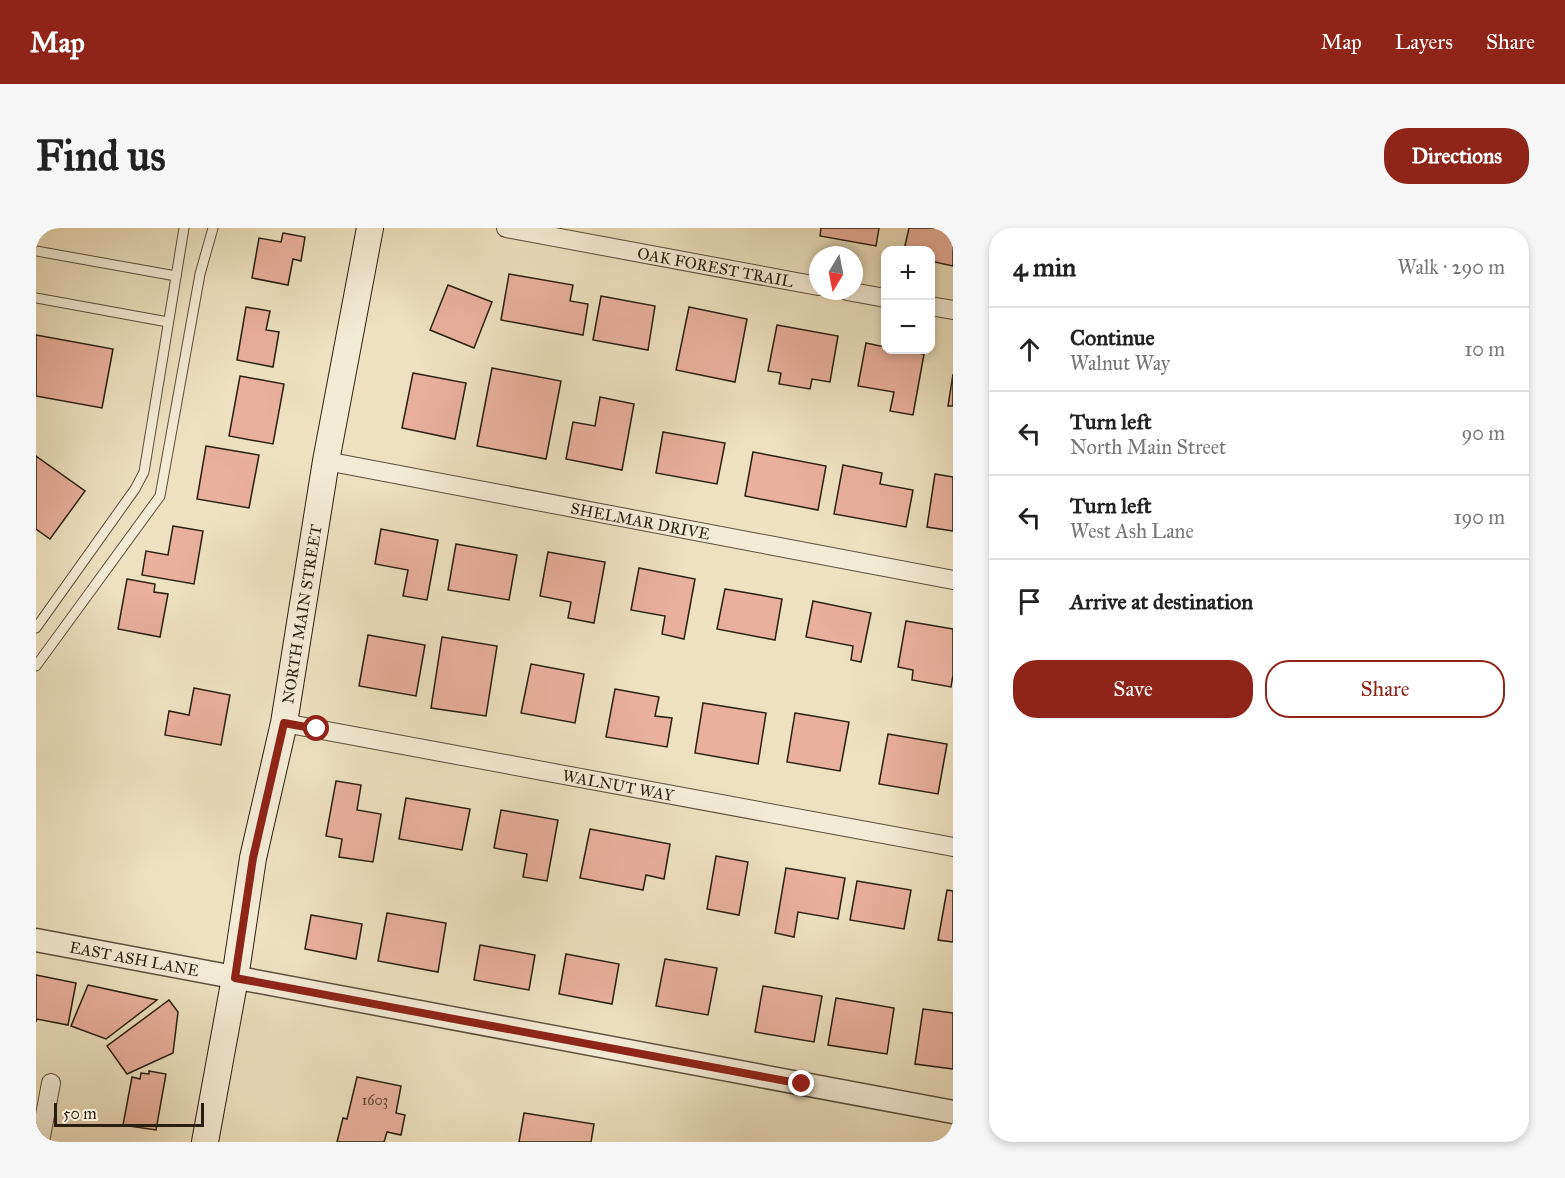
<!DOCTYPE html>
<html lang="en">
<head>
<meta charset="utf-8">
<style>
	:root { --surface:#fff; --page:#f6f6f6; --text:#222; --muted:#767676; --line:#e0e0e0; --accent:#8f2418 }
	body { margin:0; font-family:"IM FELL Great Primer",serif; background:var(--page); color:var(--text) }
	.controls { position:absolute; right:18px; top:18px; display:grid; overflow:hidden; border-radius:12px; box-shadow:0 3px 9px #0003 }
	.controls button { width:54px; height:54px; display:grid; place-items:center; padding:0; border:0; border-bottom:2px solid var(--line); background:var(--surface); color:var(--text); font:30px sans-serif }
	.compass { position:absolute; left:773px; top:18px; width:54px; height:54px; border-radius:50%; background:var(--surface); box-shadow:0 3px 9px #0003; rotate:190deg }
	.scale { position:absolute; left:18px; bottom:15px; width:150px; box-sizing:border-box; padding-left:6px; border:3px solid #2a1f0f; border-top:0; font-size:16px; line-height:21px; white-space:nowrap; color:#2a1f0f; -webkit-text-stroke:4px #f3ecd5; paint-order:stroke }
	.stop { position:absolute; width:18px; height:18px; margin:-14px; border:4px solid #8f2418; border-radius:50%; background:#fff }
	.stop.end { background:#8f2418; border-color:#fff; box-shadow:0 2px 6px #0008 }
	.list { margin:0; padding:0; list-style:none }
	h2 { display:flex; justify-content:space-between; align-items:center; height:78px; margin:0; padding:0 24px; font-size:26px }
	h2 small { font-size:20px; font-weight:400; color:var(--muted) }
	.list li { display:grid; grid-template-columns:39px 1fr auto; gap:18px; align-items:center; box-sizing:border-box; height:84px; padding:0 24px; border-top:2px solid var(--line) }
	.list b { display:block; font-size:22px; white-space:nowrap }
	.list p { margin:0; font-size:20px; white-space:nowrap; color:var(--muted) }
	.list em { font-size:20px; font-style:normal; color:var(--muted) }
	.actions { display:flex; gap:12px; padding:18px 24px }
	.actions a { flex:1; padding:14px 0; border:2px solid var(--accent); border-radius:24px; text-align:center; font-size:21px; color:var(--accent) }
	.actions .main { background:var(--accent); color:#fff }
	.icon { flex:none; width:33px; height:33px; fill:none; stroke:currentColor; stroke-width:2; stroke-linecap:round; stroke-linejoin:round }
	.map { position:relative; flex:none; width:917px; height:914px; overflow:hidden; border-radius:24px }
	header { display:flex; align-items:center; gap:36px; box-sizing:border-box; height:84px; padding:0 30px; background:var(--accent); color:#fff }
	header strong { font-size:28px }
	nav { display:flex; gap:33px; margin-inline-start:auto; font-size:21px }
	.intro { display:flex; align-items:center; justify-content:space-between; box-sizing:border-box; height:144px; padding:0 36px }
	h1 { margin:0; font-size:42px }
	.button { padding:15px 27px; border-radius:24px; background:var(--accent); color:#fff; font-size:21px; font-weight:700 }
	main { display:flex; gap:36px; padding:0 36px }
	aside { flex:1; background:var(--surface); border-radius:24px; box-shadow:0 3px 9px #0003 }
	.map>svg:first-child { display:block }
	.building { fill:#e9b09c; stroke:#2a1f0f; stroke-width:1.5 }
	.lines { fill:none; stroke-linecap:round; stroke-linejoin:round }
	.service-casing { stroke:#5b503b; stroke-width:11 }
	.minor-casing { stroke:#5b503b; stroke-width:20 }
	.tertiary-casing { stroke:#5b503b; stroke-width:25 }
	.secondary-casing { stroke:#2a1f0f; stroke-width:28 }
	.service { stroke:#f3ecd5; stroke-width:9 }
	.minor { stroke:#f3ecd5; stroke-width:18 }
	.tertiary { stroke:#f3ecd5; stroke-width:22 }
	.secondary { stroke:#f3ecd5; stroke-width:26 }
	.route { stroke:#8f2418; stroke-width:8 }
	.labels { text-anchor:middle; dominant-baseline:central; stroke-width:4.5; stroke-linejoin:round; paint-order:stroke }
	.number-label { font-size:14px; fill:#5a4332 }
	.street-label { font-size:16px; fill:#2a1f0f; stroke:#f3ecd5 }
</style>
</head>
<body>
<header>
<strong>Map</strong>
<nav><a>Map</a><a>Layers</a><a>Share</a></nav>
</header>
<div class="intro"><h1>Find us</h1><a class="button">Directions</a></div>
<main>
<div class="map">
<svg width="917" height="914" viewBox="0 0 917 914">
	<rect width="100%" height="100%" fill="#ede1bf"/>
	<filter id="stains"><feTurbulence type="fractalNoise" baseFrequency=".00333" numOctaves="4"/><feColorMatrix values="0 0 0 0 .2 0 0 0 0 .09 0 0 0 0 .02 0 0 0 .5 -.17"/></filter>
	<radialGradient id="worn" r=".72"><stop offset=".6" stop-color="#630" stop-opacity="0"/><stop offset="1" stop-color="#630" stop-opacity=".3"/></radialGradient>
	<g class="building">
		<polygon points="785,0 843,0 840,18 784,8"/>
		<polygon points="873,0 917,0 917,38 894,33 894,22 868,22"/>
		<polygon points="247,5 269,9 265,33 257,31 252,57 216,50 223,10 245,14"/>
		<polygon points="473,46 537,57 534,73 552,76 547,107 465,92"/>
		<polygon points="412,57 456,74 438,120 394,102"/>
		<polygon points="565,68 619,78 612,122 557,112"/>
		<polygon points="210,79 234,83 230,102 243,104 237,139 201,132"/>
		<polygon points="653,79 711,91 699,154 640,142"/>
		<polygon points="741,97 802,108 794,154 776,151 774,161 743,156 745,145 732,143"/>
		<polygon points="0,107 77,121 66,180 0,168"/>
		<polygon points="830,115 849,119 849,122 865,122 888,126 877,187 854,183 858,164 822,158"/>
		<polygon points="456,140 525,153 510,231 441,218"/>
		<polygon points="377,145 430,155 419,211 366,200"/>
		<polygon points="917,146 917,178 912,178"/>
		<polygon points="204,148 248,156 237,216 193,208"/>
		<polygon points="564,169 598,176 586,242 530,231 537,194 559,198"/>
		<polygon points="627,204 689,215 681,256 620,245"/>
		<polygon points="170,218 223,227 213,280 161,271"/>
		<polygon points="717,224 790,238 782,282 709,268"/>
		<polygon points="0,228 49,263 14,311 0,301"/>
		<polygon points="807,237 846,245 844,256 877,262 870,299 798,286"/>
		<polygon points="899,246 917,249 917,303 891,299"/>
		<polygon points="137,298 167,303 158,356 106,347 110,323 132,327"/>
		<polygon points="345,301 402,312 391,372 367,368 372,342 339,336"/>
		<polygon points="420,316 481,327 473,372 412,362"/>
		<polygon points="512,324 569,334 558,395 532,390 535,374 504,368"/>
		<polygon points="603,340 659,351 648,411 626,406 629,388 595,382"/>
		<polygon points="91,351 119,356 118,364 132,366 124,409 82,401"/>
		<polygon points="689,361 746,371 739,412 681,401"/>
		<polygon points="777,373 835,385 825,434 815,432 817,418 770,409"/>
		<polygon points="870,393 917,401 917,447 915,459 876,452 877,442 862,439"/>
		<polygon points="332,407 389,417 380,468 323,458"/>
		<polygon points="406,409 461,418 450,488 395,480"/>
		<polygon points="495,436 548,446 539,495 485,485"/>
		<polygon points="158,460 194,467 185,517 129,507 133,483 153,487"/>
		<polygon points="579,461 623,469 619,488 636,490 631,519 570,509"/>
		<polygon points="667,475 730,485 722,536 659,525"/>
		<polygon points="759,485 813,494 804,543 751,534"/>
		<polygon points="852,506 911,516 902,566 843,556"/>
		<polygon points="300,553 325,557 321,582 345,586 337,634 303,629 306,611 290,608"/>
		<polygon points="370,570 434,581 426,622 363,611"/>
		<polygon points="465,582 522,592 511,653 487,649 491,626 458,620"/>
		<polygon points="554,601 634,616 628,651 610,647 607,662 544,650"/>
		<polygon points="680,628 712,634 703,687 671,681"/>
		<polygon points="750,640 809,650 802,691 762,684 758,709 739,705"/>
		<polygon points="821,653 875,662 868,701 814,692"/>
		<polygon points="911,662 917,663 917,714 902,712"/>
		<polygon points="351,685 410,695 402,744 342,733"/>
		<polygon points="275,687 326,696 320,731 269,721"/>
		<polygon points="444,717 499,727 493,762 438,752"/>
		<polygon points="530,726 583,736 576,776 523,766"/>
		<polygon points="629,731 681,740 672,787 620,778"/>
		<polygon points="0,747 40,755 32,797 1,791 0,794"/>
		<polygon points="52,757 121,772 70,811 35,798"/>
		<polygon points="727,758 786,768 778,814 719,804"/>
		<polygon points="800,770 858,780 851,826 792,817"/>
		<polygon points="133,772 142,784 137,825 91,846 71,818"/>
		<polygon points="887,781 917,785 917,841 879,836"/>
		<polygon points="113,843 130,846 120,902 87,897 96,849 104,851 105,845 113,846"/>
		<polygon points="321,849 365,858 360,885 369,887 365,907 351,904 348,914 301,914 307,890 311,891"/>
		<polygon points="488,885 558,896 555,914 483,914"/>
	</g>
	<g class="lines">
		<defs>
			<g id="service">
				<polyline points="0,23 140,48"/>
				<polyline points="0,70 132,94"/>
				<polyline points="0,400 99,261 108,244 148,0"/>
				<polyline points="0,438 124,268 164,46 177,0"/>
			</g>
			<g id="minor">
				<path id="s1" d="M470,0L782,58"/>
				<polyline points="811,63 849,70"/>
				<polyline points="894,78 917,82"/>
				<path id="s2" d="M290,233L917,352"/>
				<path id="s3" d="M248,495L917,619"/>
				<polyline points="4,914 15,855"/>
			</g>
			<g id="tertiary">
				<path id="s4" d="M0,712L917,884"/>
			</g>
			<g id="secondary">
				<path id="s5" d="M169,914L199,750L217,630L248,495L290,233L334,0"/>
			</g>
		</defs>
		<use href="#service" class="service-casing"/>
		<use href="#minor" class="minor-casing"/>
		<use href="#tertiary" class="tertiary-casing"/>
		<use href="#secondary" class="secondary-casing"/>
		<use href="#service" class="service"/>
		<use href="#minor" class="minor"/>
		<use href="#tertiary" class="tertiary"/>
		<use href="#secondary" class="secondary"/>
	</g>
	<g class="lines">
		<polyline class="route" points="281,501 248,495 217,630 199,750 766,856"/>
	</g>
	<g class="labels">
		<g class="number-label">
			<text x="339" y="872">1603</text>
		</g>
		<g class="street-label">
			<text stroke="none"><textPath href="#s1" startOffset="213">OAK FOREST TRAIL</textPath></text>
			<text stroke="none"><textPath href="#s2" startOffset="320">SHELMAR DRIVE</textPath></text>
			<text stroke="none"><textPath href="#s5" startOffset="537">NORTH MAIN STREET</textPath></text>
			<text stroke="none"><textPath href="#s3" startOffset="340">WALNUT WAY</textPath></text>
			<text stroke="none"><textPath href="#s4" startOffset="100">EAST ASH LANE</textPath></text>
		</g>
	</g>
	<rect width="100%" height="100%" filter="url(#stains)"/>
	<rect width="100%" height="100%" fill="url(#worn)"/>
</svg>
<div class="controls">
<button>+</button>
<button>−</button>
</div>
<svg class="compass" viewBox="-18 -18 36 36"><path d="M0-13l5 13h-10z" fill="#e53935"/><path d="M0 13l5-13h-10z" fill="#767676"/></svg>
<div class="scale">50 m</div>
<div class="stop" style="left:281px;top:501px"></div>
<div class="stop end" style="left:766px;top:856px"></div>
</div>
<aside>
<h2>4 min<small>Walk · 290 m</small></h2>
<ul class="list">
<li><svg class="icon" aria-label="ahead" viewBox="0 0 24 24"><path d="M12 20V5M6 11l6-6 6 6"/></svg><div><b>Continue</b><p>Walnut Way</p></div><em>10 m</em></li>
<li><svg class="icon" aria-label="left" viewBox="0 0 24 24"><path d="M17 20v-9H6M10 6l-5 5 5 5"/></svg><div><b>Turn left</b><p>North Main Street</p></div><em>90 m</em></li>
<li><svg class="icon" aria-label="left" viewBox="0 0 24 24"><path d="M17 20v-9H6M10 6l-5 5 5 5"/></svg><div><b>Turn left</b><p>West Ash Lane</p></div><em>190 m</em></li>
<li><svg class="icon" aria-label="arrive" viewBox="0 0 24 24"><path d="M6 21V4h12l-3 4 3 4H6"/></svg><div><b>Arrive at destination</b></div></li>
</ul>
<div class="actions"><a class="main">Save</a><a>Share</a></div>
</aside>
</main>
</body>
</html>
